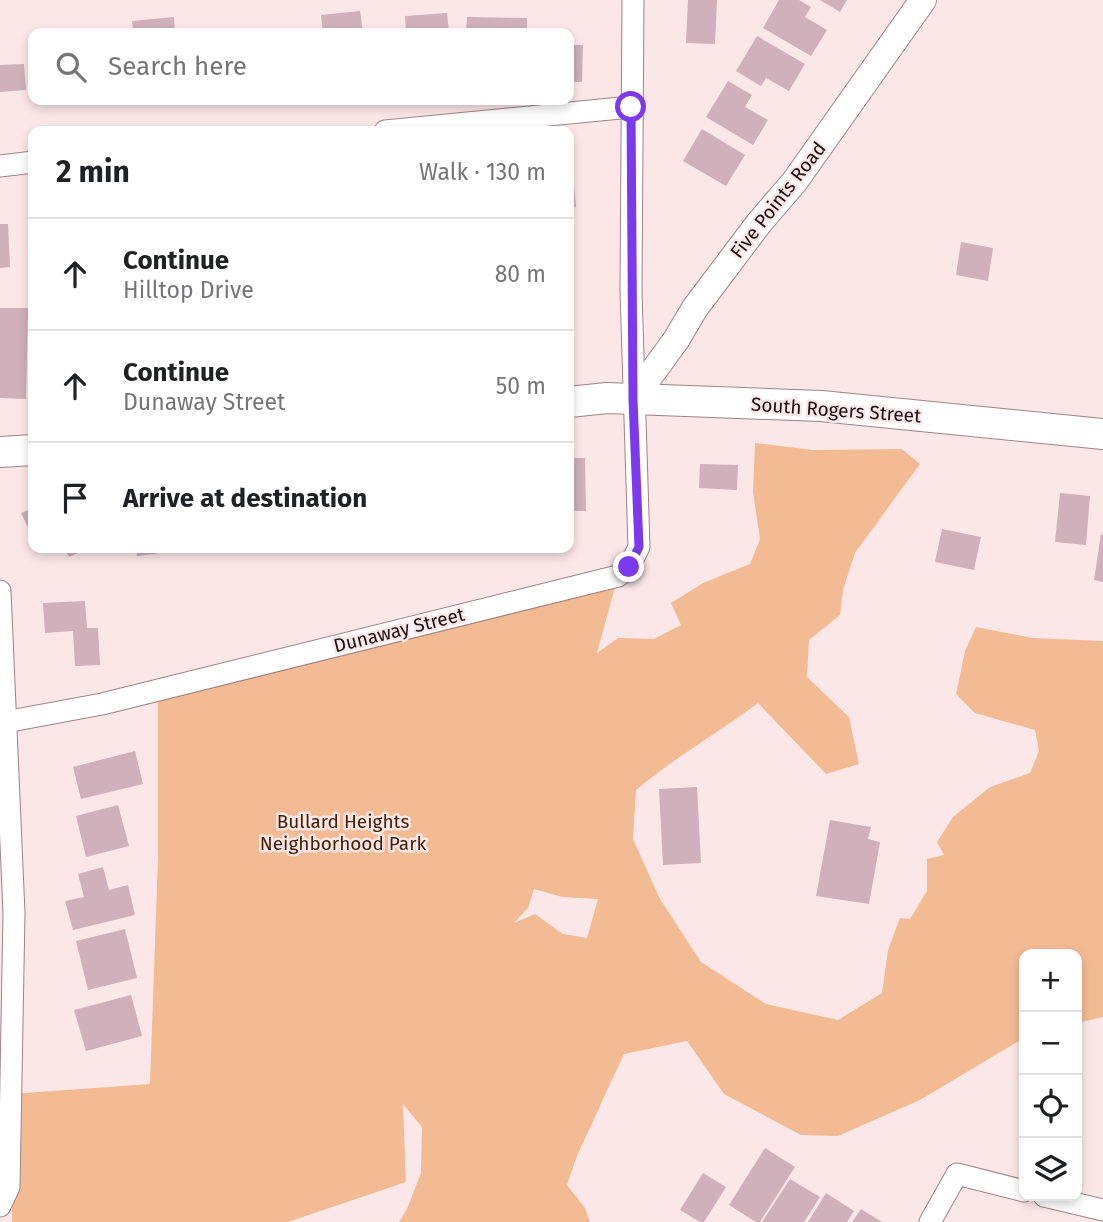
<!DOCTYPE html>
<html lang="en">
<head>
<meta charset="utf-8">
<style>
	:root { --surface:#fff; --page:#f6f6f6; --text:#202124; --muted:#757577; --line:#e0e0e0 }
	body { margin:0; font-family:"Fira Sans",sans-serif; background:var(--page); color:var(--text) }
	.controls { position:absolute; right:21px; bottom:21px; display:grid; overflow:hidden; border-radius:14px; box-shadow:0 4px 10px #0003 }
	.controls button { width:63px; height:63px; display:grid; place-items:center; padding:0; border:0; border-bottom:2px solid var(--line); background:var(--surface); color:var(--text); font:35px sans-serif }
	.stop { position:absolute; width:21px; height:21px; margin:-16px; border:5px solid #7c3aed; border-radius:50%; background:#fff }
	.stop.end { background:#7c3aed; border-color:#fff; box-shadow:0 2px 7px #0008 }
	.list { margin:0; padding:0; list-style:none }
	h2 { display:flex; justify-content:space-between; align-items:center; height:91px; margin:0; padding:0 28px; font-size:30px }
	h2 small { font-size:23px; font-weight:400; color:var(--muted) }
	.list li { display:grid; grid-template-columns:46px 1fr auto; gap:21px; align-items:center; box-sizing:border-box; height:112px; padding:0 28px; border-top:2px solid var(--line) }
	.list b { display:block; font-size:26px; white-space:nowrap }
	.list p { margin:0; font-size:23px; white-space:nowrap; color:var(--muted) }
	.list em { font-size:23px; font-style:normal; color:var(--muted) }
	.icon { flex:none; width:38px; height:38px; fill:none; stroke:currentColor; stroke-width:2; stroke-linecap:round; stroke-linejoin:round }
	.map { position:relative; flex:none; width:1103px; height:1222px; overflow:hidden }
	.search { position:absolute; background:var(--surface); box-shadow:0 4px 10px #0003; left:28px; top:28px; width:546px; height:77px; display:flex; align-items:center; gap:18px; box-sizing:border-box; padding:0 24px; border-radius:14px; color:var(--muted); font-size:26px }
	.panel { position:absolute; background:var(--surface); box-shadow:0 4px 10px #0003; left:28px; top:126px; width:546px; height:427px; border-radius:14px }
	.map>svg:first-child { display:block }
	.green { fill:#f2bb93; fill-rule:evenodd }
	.building { fill:#cfb0bb }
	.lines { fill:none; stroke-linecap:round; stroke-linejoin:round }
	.minor-casing { stroke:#a18283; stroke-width:23 }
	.tertiary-casing { stroke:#a18283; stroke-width:28 }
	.secondary-casing { stroke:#a18283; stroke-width:32 }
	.minor { stroke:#fff; stroke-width:21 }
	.tertiary { stroke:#fff; stroke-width:26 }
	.secondary { stroke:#fff; stroke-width:30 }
	.route { stroke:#7c3aed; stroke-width:9 }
	.labels { text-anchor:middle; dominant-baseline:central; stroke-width:5; stroke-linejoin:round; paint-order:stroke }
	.street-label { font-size:19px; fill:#190d0e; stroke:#fce7e8 }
	.park-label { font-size:19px; fill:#442000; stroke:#fce7e8 }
</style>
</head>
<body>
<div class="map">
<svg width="1103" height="1222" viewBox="0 0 1103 1222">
	<rect width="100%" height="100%" fill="#fce7e8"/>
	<path class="green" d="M755,443L813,450L902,449L920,464L855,553L843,590L840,615L809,640L807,677L849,717L859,764L826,774L758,703C718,733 674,758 636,790L633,839L660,899L701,962L766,1004L838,1020L882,993L888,950L900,918L910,919L927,891V859L944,855L937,842L953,817L990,787L1030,773L1039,751L1035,730L975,713L956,694L965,651L976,627L1032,638L1103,641V1017L1077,1023V954H1024V1038L920,1100L838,1136L801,1135L724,1094L687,1041L624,1054L577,1156L567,1185L585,1208L590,1222H399L407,1209L421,1173L422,1127L403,1104L406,1182L288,1222H12L11,1094L150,1084L158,857V690L618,576L597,653L618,638L654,639L681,625L671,603L703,583L750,564L760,539L753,492ZM534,889L562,897L598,899L587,938L563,934L535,914L514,923L528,908Z"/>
	<g class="building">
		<polygon points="688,0 717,0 715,44 686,43"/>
		<polygon points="779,0 799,0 811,7 805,17 827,30 811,56 763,28"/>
		<polygon points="820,0 847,0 840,12"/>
		<polygon points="360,11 363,33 323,33 321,15"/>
		<polygon points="447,13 449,33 406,33 405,16"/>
		<polygon points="174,17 175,33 133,33 132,21"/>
		<polygon points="467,17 527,18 527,33 466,33"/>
		<polygon points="757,36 805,64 789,91 766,78 761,86 736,71"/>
		<polygon points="569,45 583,45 582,82 569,82"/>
		<polygon points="24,64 26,90 0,92 0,65"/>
		<polygon points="728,81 752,95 745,107 768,120 753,145 706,117"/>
		<polygon points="702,129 745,155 726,186 683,161"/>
		<polygon points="573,174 576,207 569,207 569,175"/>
		<polygon points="0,224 8,224 10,267 0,268"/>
		<polygon points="961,242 993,248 988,281 956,275"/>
		<polygon points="569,300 571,300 573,328 569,328"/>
		<polygon points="0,308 28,308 26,399 0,398"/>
		<polygon points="569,458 585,458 586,511 569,511"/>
		<polygon points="700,464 738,465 737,490 699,488"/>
		<polygon points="1060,493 1090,496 1086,545 1055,542"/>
		<polygon points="33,508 33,538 21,513"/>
		<polygon points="942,529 981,537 974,570 935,562"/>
		<polygon points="1101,534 1103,535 1103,582 1094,580"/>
		<polygon points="64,548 89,548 69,557"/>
		<polygon points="136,548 178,548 179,551 137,556"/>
		<polygon points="85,601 87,628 98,628 100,665 75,666 73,631 45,633 43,603"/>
		<polygon points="135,751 143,784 81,799 73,767"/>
		<polygon points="697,787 701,863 663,865 659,789"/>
		<polygon points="118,805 129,846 86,857 76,816"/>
		<polygon points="830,820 871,827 868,839 880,842 869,904 816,896"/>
		<polygon points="103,867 109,890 128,885 135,915 73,930 65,901 84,897 78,874"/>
		<polygon points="125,929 137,978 88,990 76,941"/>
		<polygon points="131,995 142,1036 86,1051 74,1010"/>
		<polygon points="765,1148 795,1167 760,1222 756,1222 729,1205"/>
		<polygon points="703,1173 726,1187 704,1222 700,1222 680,1210"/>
		<polygon points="790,1179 820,1197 804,1222 762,1222"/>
		<polygon points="826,1193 854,1211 847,1222 808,1222"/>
		<polygon points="861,1209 882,1222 852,1222"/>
	</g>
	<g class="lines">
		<defs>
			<g id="minor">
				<polyline points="385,131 631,107"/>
				<polyline points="0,166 33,162"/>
				<polyline points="0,591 14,913 9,1187 0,1206"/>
				<polyline points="0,723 102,704 618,576 629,567 639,547 631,291 633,0"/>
				<polyline points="1044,1196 1103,1210"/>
				<polyline points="930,1222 957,1174 1024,1191"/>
			</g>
			<polyline id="tertiary" points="633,399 676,340 695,308 759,223 795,181 923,0"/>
			<g id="secondary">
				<polyline points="569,402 607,398 821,406 1103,434"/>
				<polyline points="0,452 33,450"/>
			</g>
		</defs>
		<use href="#minor" class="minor-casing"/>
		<use href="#tertiary" class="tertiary-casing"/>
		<use href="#secondary" class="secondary-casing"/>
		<use href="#minor" class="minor"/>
		<use href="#tertiary" class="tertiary"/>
		<use href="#secondary" class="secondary"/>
	</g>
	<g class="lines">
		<polyline class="route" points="629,567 639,547 633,399 631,107"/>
	</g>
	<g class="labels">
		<g class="street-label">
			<text transform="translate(778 200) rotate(-52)">Five Points Road</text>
			<text transform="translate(836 410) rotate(4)">South Rogers Street</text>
			<text transform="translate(399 630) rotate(-14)">Dunaway Street</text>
		</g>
		<g class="park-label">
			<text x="343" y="821">Bullard Heights<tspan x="343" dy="22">Neighborhood Park</tspan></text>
		</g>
	</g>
</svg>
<div class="controls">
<button>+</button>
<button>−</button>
<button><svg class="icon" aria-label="locate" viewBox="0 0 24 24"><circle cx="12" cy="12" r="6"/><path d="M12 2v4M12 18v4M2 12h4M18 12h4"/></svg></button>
<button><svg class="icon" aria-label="layers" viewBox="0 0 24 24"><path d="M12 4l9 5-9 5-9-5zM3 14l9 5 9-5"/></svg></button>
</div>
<div class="stop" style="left:631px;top:107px"></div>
<div class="stop end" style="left:629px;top:567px"></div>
<div class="search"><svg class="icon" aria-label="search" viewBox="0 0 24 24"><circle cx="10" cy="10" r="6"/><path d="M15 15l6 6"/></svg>Search here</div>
<section class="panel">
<h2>2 min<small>Walk · 130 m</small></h2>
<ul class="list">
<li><svg class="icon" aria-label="ahead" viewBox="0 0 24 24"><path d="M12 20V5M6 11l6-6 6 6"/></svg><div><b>Continue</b><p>Hilltop Drive</p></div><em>80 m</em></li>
<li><svg class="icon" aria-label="ahead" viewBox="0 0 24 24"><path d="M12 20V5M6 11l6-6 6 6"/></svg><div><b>Continue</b><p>Dunaway Street</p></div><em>50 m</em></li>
<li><svg class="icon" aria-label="arrive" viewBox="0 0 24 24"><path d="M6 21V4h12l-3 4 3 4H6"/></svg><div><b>Arrive at destination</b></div></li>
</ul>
</section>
</div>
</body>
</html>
